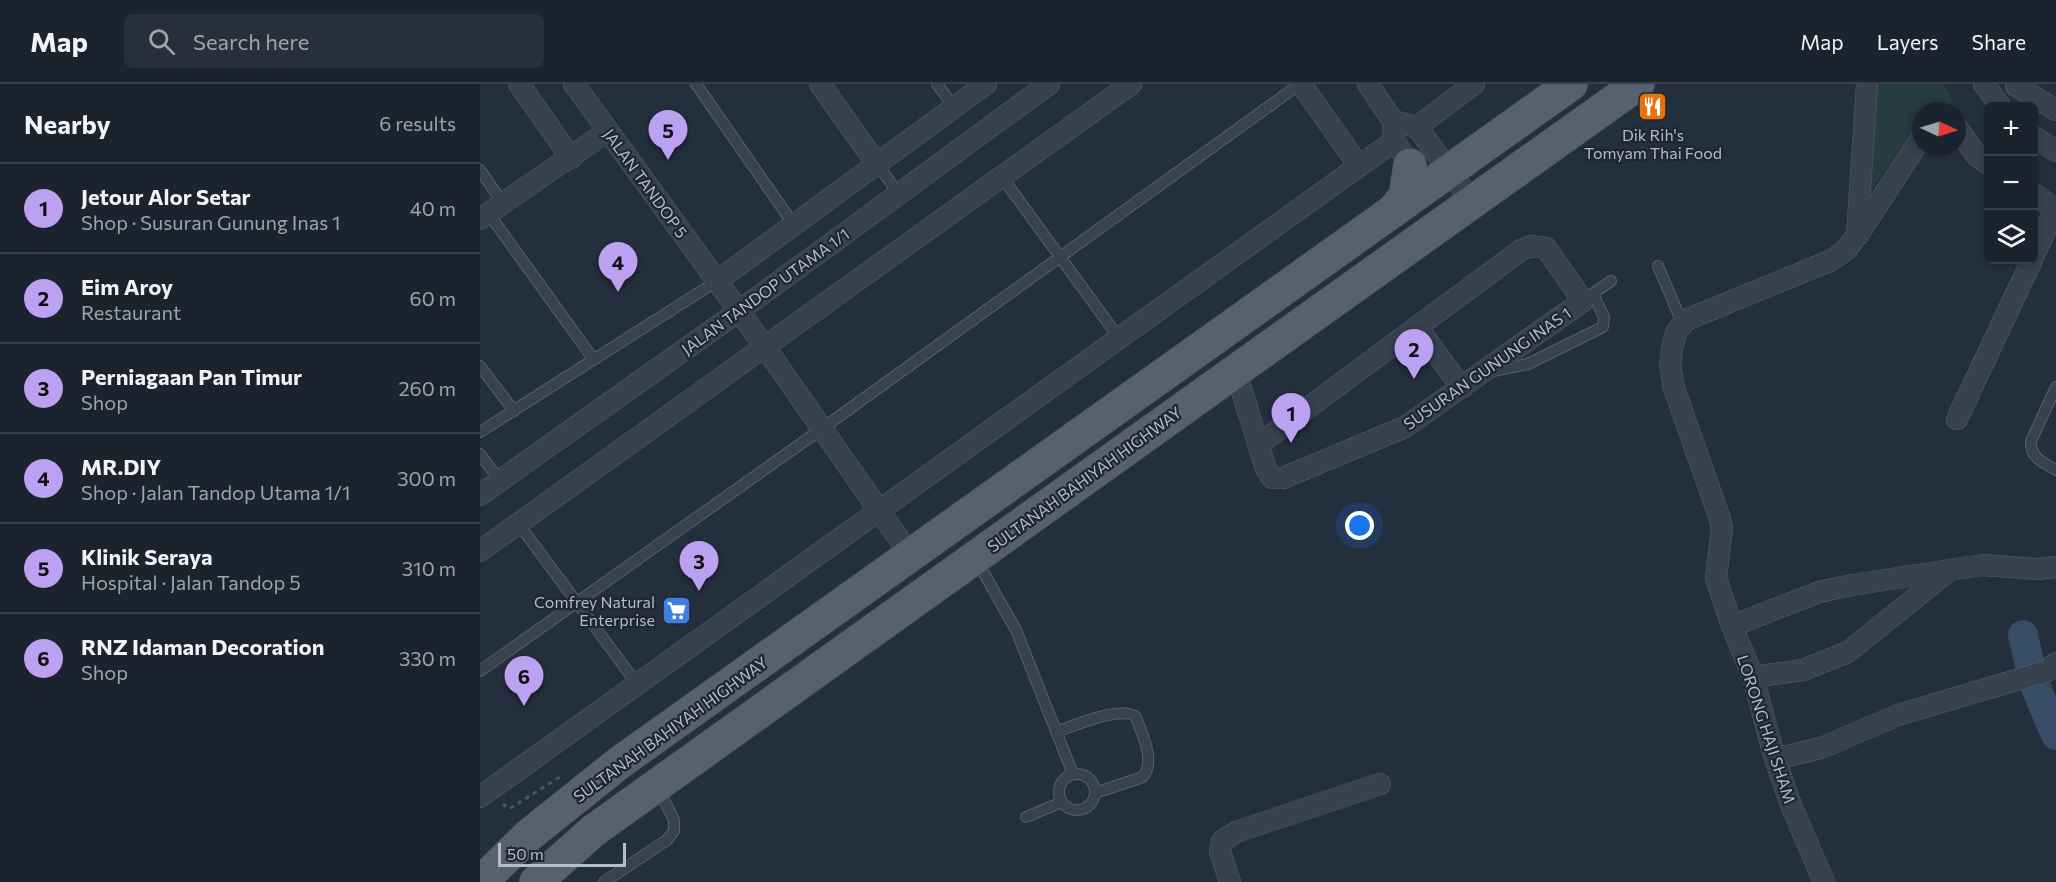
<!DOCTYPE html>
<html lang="en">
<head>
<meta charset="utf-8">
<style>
	:root { --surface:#1b232e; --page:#282f3a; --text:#f1f3f6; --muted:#a0a4aa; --line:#39404a; --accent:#bca0f2 }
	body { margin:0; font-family:Commissioner,sans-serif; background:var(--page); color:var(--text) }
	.controls { position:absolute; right:18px; top:18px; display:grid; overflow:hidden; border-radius:9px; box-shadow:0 3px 9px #0003 }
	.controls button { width:54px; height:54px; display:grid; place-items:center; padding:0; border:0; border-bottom:2px solid var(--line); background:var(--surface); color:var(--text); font:30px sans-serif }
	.compass { position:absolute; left:1432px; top:18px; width:54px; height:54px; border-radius:50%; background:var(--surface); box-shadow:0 3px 9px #0003; rotate:94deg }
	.scale { position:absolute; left:18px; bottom:15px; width:128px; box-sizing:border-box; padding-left:6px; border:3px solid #b4bcc9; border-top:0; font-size:16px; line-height:21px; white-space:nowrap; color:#b4bcc9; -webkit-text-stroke:4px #1d2633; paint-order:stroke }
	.you { position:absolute; left:880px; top:442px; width:21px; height:21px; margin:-15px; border:4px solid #fff; border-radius:50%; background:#1a73e8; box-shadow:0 0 0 9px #1a73e833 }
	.badge { display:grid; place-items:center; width:39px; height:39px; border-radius:50%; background:var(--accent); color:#111; font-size:20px; font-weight:700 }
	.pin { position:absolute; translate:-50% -50px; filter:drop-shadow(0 2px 3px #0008) }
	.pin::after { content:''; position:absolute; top:32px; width:21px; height:18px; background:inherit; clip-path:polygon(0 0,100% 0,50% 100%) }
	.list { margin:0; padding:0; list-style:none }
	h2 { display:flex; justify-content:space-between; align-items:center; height:78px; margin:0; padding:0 24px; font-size:26px }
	h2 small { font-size:20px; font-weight:400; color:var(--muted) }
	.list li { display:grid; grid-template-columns:39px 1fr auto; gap:18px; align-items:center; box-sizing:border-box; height:90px; padding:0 24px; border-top:2px solid var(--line) }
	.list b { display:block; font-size:22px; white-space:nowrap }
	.list p { margin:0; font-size:20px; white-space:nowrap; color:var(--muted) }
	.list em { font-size:20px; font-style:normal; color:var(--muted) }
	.icon { flex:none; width:33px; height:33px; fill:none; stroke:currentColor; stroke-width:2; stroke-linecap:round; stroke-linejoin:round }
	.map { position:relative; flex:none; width:1576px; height:798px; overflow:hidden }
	header { display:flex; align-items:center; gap:36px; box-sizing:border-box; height:84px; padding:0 30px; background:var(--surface); border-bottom:2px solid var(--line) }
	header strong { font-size:28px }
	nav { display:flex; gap:33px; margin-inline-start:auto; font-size:21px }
	.search { width:420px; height:54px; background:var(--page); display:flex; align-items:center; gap:15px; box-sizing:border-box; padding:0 21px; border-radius:9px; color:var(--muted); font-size:22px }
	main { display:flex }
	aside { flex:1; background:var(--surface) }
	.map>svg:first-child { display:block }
	.green { fill:#263c3f }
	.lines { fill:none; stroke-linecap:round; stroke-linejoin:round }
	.river { stroke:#394c67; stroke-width:30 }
	.lane-casing { stroke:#565f6c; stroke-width:12 }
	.street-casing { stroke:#565f6c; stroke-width:22 }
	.primary-casing { stroke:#414a57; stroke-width:34 }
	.path { stroke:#44595c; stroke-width:3; stroke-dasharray:4.5 4.5; stroke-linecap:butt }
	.lane { stroke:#38414e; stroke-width:10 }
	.street { stroke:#38414e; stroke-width:21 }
	.primary { stroke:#56606e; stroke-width:33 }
	.labels { text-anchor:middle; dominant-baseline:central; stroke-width:4.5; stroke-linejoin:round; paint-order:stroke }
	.poi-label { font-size:16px; fill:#b4bcc9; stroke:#1d2633 }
	.street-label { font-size:16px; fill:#b4bcc9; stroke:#1d2633 }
</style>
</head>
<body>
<header>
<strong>Map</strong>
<div class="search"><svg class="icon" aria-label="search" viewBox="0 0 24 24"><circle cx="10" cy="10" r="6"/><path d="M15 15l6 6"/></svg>Search here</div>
<nav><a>Map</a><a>Layers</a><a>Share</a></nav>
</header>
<main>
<aside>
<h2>Nearby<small>6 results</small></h2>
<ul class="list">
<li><span class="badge">1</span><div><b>Jetour Alor Setar</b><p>Shop · Susuran Gunung Inas 1</p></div><em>40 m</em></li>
<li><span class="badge">2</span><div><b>Eim Aroy</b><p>Restaurant</p></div><em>60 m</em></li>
<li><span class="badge">3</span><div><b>Perniagaan Pan Timur</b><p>Shop</p></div><em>260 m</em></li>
<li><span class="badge">4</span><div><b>MR.DIY</b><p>Shop · Jalan Tandop Utama 1/1</p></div><em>300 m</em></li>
<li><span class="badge">5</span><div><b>Klinik Seraya</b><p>Hospital · Jalan Tandop 5</p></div><em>310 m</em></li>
<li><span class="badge">6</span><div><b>RNZ Idaman Decoration</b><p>Shop</p></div><em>330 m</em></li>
</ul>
</aside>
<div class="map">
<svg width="1576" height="798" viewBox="0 0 1576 798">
	<rect width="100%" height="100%" fill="#242f3e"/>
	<polygon class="green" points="1394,0 1464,0 1474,20 1460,27 1441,27 1441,37 1437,39 1389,110"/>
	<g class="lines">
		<polyline class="river" points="1543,551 1554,599 1576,651"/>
		<defs>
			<g id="lane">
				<polyline points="216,0 314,141"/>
				<polyline points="457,0 474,23"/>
				<polyline points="397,80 419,110"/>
				<polyline points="0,86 24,121"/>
				<polyline points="522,93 639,254"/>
				<polyline points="9,130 114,276"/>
				<polyline points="1178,182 1200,234 1205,238"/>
				<polyline points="1108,213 1131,197"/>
				<polyline points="0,282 34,327"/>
				<polyline points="1013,287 1048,280 1123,243 1124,233 1113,210"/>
				<path d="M1576,303L1551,357C1550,374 1563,378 1576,386"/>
				<polyline points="0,348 237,197"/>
				<polyline points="0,370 20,397"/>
				<polyline points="38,439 157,600"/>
				<polyline points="497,477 536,546 593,690"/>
				<polyline points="0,587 343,344 820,0"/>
				<path d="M576,648C594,642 641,621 656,633C662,652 676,675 663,693L615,709"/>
				<circle cx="597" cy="708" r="18"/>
				<polyline points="546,733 582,718"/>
				<polyline points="124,798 187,756 194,747 194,736 179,706"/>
			</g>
			<g id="street">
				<polyline points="39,0 91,74"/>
				<polyline points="94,0 285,263 431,472"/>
				<polyline points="340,0 397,80"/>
				<polyline points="821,0 879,82"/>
				<polyline points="888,0 913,37 914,57 921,67"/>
				<polyline points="1504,0 1520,22"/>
				<polyline points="1536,2 1576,26"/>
				<polyline points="913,37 937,43 992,118"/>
				<polyline points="937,43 994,0"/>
				<polyline points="1477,44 1497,72 1508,80"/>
				<polyline points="1554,53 1576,67"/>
				<polyline points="1554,110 1575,125"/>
				<polyline points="0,135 128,47"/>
				<polyline points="1378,151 1441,54"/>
				<polyline points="1554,171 1576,123"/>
				<polyline points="237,197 506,0"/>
				<polyline points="937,243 982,304"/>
				<polyline points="755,285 786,385 792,394 803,394 925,343 1103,217 1066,164 1051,162 1041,166 779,360"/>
				<polyline points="1477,335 1552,176"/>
				<polyline points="0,411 259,227 569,0"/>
				<polyline points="0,467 651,0"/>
				<polyline points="1252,542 1339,508 1372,501 1502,481 1557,485 1576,483"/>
				<polyline points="1273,593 1323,586 1368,568 1466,489"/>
				<polyline points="1295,675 1341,664 1418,631 1567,587 1576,579"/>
				<polyline points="0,713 914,57"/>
				<polyline points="750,798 740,767 742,757 756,748 900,700"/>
				<polyline points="1344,798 1311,721 1295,675 1273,593 1252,542 1236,494 1242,444 1240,435 1194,304 1190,281 1192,264 1196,249 1206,236 1352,176 1367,165 1377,151 1387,0"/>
			</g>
			<g id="primary">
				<polyline points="913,127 925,112 930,81"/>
				<polyline points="1,798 49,751 139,679 1091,0"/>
				<path d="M56,798L113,747C461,498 809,248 1158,0"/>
			</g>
		</defs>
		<use href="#lane" class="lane-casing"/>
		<use href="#street" class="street-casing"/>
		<use href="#primary" class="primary-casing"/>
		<polyline class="path" points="23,720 29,725 83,691"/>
		<use href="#lane" class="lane"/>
		<use href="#street" class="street"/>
		<use href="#primary" class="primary"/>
	</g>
	<defs>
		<symbol id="restaurant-square" viewBox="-11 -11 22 22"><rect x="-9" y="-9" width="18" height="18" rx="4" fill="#e8710a" stroke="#1d2633"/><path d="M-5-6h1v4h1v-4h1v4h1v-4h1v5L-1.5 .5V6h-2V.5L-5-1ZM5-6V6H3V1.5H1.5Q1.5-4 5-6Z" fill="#fff"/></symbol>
		<symbol id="supermarket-square" viewBox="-11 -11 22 22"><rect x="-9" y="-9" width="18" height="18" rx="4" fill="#3f7fe0" stroke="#1d2633"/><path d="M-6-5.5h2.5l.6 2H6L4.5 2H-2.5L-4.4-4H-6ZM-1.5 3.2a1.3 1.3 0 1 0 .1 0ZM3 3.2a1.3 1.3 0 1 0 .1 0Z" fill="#fff"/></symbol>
	</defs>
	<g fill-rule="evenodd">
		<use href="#restaurant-square" x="1156" y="6" width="33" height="33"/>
		<use href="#supermarket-square" x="180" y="510" width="33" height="33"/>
	</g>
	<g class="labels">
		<g class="poi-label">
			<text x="1173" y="50">Dik Rih's<tspan x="1173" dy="18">Tomyam Thai Food</tspan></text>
			<text x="175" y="517" text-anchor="end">Comfrey Natural<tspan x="175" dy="18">Enterprise</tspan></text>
		</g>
		<g class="street-label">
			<text transform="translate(166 99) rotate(54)">JALAN TANDOP 5</text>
			<text transform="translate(285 207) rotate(-36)">JALAN TANDOP UTAMA 1/1</text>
			<text transform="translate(1007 284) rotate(-35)">SUSURAN GUNUNG INAS 1</text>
			<text transform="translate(604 395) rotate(-36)">SULTANAH BAHIYAH HIGHWAY</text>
			<text transform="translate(190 645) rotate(-36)">SULTANAH BAHIYAH HIGHWAY</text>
			<text transform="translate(1287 645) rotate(72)">LORONG HAJI SHAM</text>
		</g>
	</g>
</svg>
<div class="controls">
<button>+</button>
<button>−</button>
<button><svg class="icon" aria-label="layers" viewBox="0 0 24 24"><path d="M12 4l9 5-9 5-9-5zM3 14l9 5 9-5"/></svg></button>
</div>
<svg class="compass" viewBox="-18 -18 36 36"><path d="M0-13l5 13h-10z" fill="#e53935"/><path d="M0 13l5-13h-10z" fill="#a0a4aa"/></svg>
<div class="scale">50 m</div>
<div class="you"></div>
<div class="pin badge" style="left:811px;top:359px">1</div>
<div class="pin badge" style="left:934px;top:295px">2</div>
<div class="pin badge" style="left:219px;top:507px">3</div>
<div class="pin badge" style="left:138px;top:208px">4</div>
<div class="pin badge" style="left:188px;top:76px">5</div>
<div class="pin badge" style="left:44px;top:622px">6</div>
</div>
</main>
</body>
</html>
